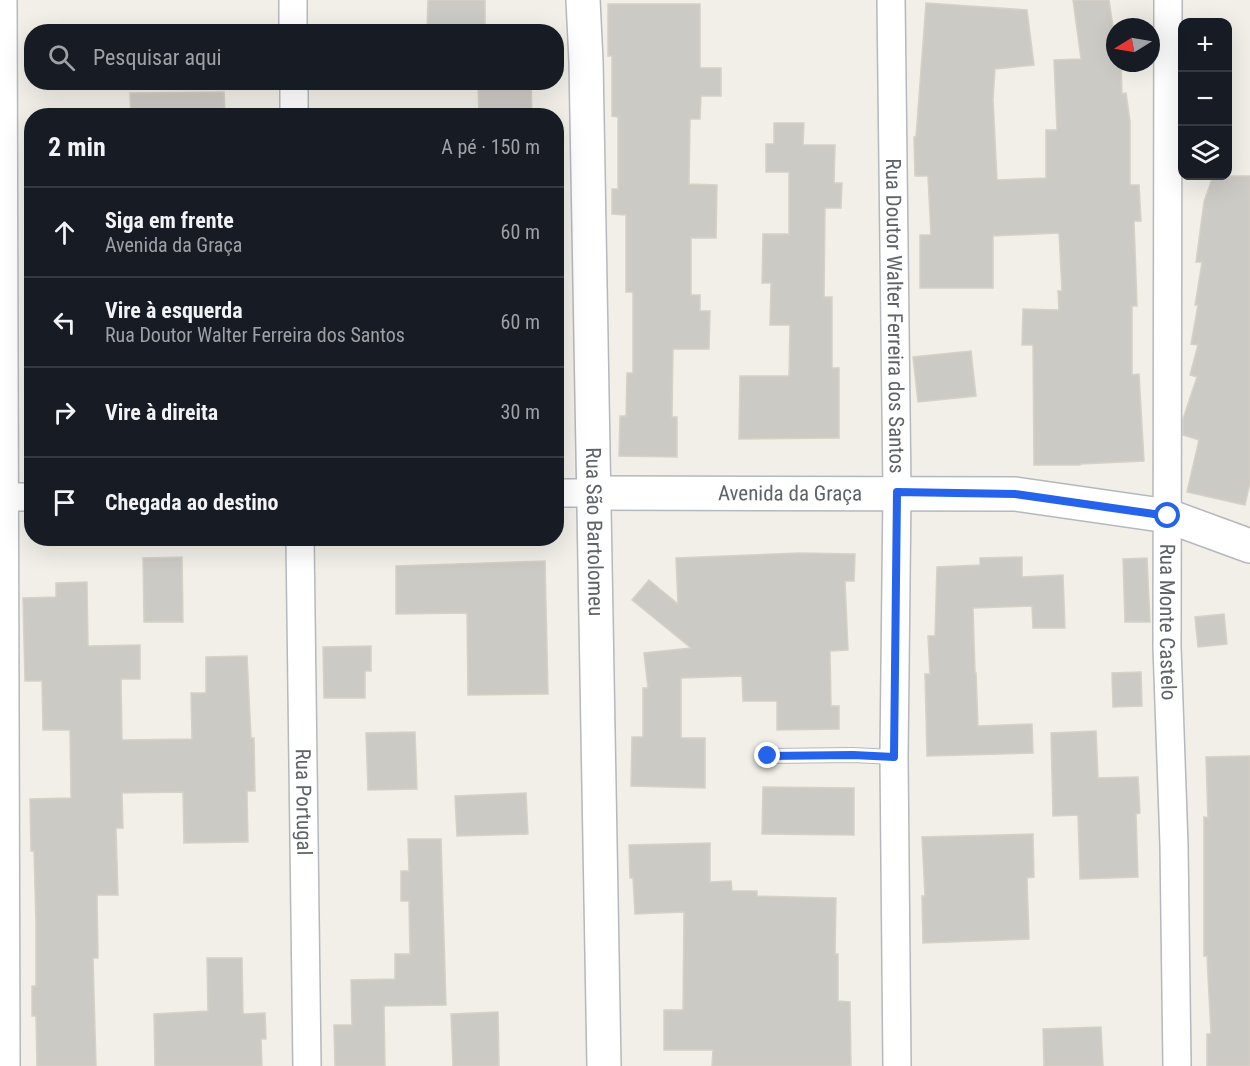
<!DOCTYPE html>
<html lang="pt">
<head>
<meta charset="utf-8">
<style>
	:root { --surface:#171b24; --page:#20242c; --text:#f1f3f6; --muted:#9ea1a6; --line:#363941 }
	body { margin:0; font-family:"Roboto Condensed",sans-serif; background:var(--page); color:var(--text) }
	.controls { position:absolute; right:18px; top:18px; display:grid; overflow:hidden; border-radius:12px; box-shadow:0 6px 24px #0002 }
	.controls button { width:54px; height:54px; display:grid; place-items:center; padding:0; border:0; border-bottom:2px solid var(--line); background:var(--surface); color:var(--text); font:30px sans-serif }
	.compass { position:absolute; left:1106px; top:18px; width:54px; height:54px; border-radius:50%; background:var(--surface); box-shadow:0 6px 24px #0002; rotate:259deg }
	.stop { position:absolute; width:18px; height:18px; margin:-14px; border:4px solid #2563eb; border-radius:50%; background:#fff }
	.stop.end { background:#2563eb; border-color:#fff; box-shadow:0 2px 6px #0008 }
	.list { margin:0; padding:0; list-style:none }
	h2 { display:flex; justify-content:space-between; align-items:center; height:78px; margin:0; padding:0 24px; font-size:26px }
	h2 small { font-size:20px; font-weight:400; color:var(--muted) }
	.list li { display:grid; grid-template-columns:39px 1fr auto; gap:18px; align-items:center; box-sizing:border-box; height:90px; padding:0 24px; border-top:2px solid var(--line) }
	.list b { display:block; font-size:22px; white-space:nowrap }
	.list p { margin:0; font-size:20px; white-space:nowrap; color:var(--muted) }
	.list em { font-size:20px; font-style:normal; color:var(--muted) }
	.icon { flex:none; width:33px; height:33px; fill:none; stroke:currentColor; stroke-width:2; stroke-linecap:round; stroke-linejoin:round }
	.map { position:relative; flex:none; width:1250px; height:1066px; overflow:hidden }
	.search { position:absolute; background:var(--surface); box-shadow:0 6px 24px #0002; left:24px; top:24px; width:540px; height:66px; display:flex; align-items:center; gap:15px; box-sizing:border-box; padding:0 21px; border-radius:24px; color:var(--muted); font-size:22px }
	.panel { position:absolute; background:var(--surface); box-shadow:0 6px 24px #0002; left:24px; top:108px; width:540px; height:438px; border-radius:24px }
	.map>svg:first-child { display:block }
	.building { fill:#cccac5; stroke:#d6d1c6; stroke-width:1.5 }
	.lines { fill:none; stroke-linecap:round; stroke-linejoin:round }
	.service-casing { stroke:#b5b8bc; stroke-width:16 }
	.minor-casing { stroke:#b5b8bc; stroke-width:30 }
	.tertiary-casing { stroke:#b5b8bc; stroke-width:36 }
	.service { stroke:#fff; stroke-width:14 }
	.minor { stroke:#fff; stroke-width:27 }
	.tertiary { stroke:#fff; stroke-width:33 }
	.route { stroke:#2563eb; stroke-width:8 }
	.labels { text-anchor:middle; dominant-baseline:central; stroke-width:4.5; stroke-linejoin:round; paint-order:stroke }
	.street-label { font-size:21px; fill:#5f6368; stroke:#fff }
</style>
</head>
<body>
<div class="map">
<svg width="1250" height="1066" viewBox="0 0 1250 1066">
	<rect width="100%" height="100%" fill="#f1efe8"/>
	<g class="building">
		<polygon points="428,0 485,0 485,32 427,32"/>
		<polygon points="1073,0 1109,0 1115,40 1115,63 1121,63 1122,94 1126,93 1130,121 1130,185 1139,185 1141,221 1134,221 1137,306 1132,306 1132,375 1139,374 1144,461 1080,464 1080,465 1034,465 1033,345 1022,345 1023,309 1059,310 1058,291 1062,291 1059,233 993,236 993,288 920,288 920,235 931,235 928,176 915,176 914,137 916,137 926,3 1027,10 1034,65 995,69 993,99 997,180 1046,178 1046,130 1057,130 1054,60 1081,59"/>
		<polygon points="608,4 700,4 700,68 721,68 721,96 701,96 700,119 690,119 689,184 717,185 716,238 691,238 691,295 700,295 700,311 710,311 709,349 673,349 672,417 677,417 677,457 619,456 620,416 626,416 627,373 633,373 633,292 626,292 626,215 612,214 612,189 618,189 618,117 612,116 612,56 608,56"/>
		<polygon points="478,82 531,82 532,116 479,116"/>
		<polygon points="224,92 225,116 131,116 130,93"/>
		<polygon points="774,123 804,123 803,145 835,145 834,183 842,183 841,208 825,208 824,297 832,297 832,368 839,368 839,438 739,439 740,376 789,376 790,325 770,325 771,283 762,283 763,234 789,234 789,172 766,172 766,144 774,144"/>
		<polygon points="1213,176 1250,176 1250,482 1245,505 1187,492 1199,440 1183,435 1183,419 1197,377 1190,375 1198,345 1191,344 1198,305 1195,305 1202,262 1196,262 1204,202"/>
		<polygon points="971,351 976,396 918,402 913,357"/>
		<polygon points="799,553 855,554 854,581 845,581 848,650 830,651 831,706 839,706 839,729 777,730 777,701 743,701 742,676 681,678 681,738 705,738 705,788 631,786 632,737 643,737 643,688 648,688 644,653 691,648 632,600 649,580 678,604 676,558"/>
		<polygon points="182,557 183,622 144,622 143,558"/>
		<polygon points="1022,557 1022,577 1063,575 1065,628 1033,628 1032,606 973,608 975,673 976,673 978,726 1032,724 1033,753 927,756 925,674 930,674 928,636 935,636 937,567 980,565 980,558"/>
		<polygon points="1147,558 1150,622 1125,622 1123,559"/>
		<polygon points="545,561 548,694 468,695 467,613 396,614 396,566"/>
		<polygon points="87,582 88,646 140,645 140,679 121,679 122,740 192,739 191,693 206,693 206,657 247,656 251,738 254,738 255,791 247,791 248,842 184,843 183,792 122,793 123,828 116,828 118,895 97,895 98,958 93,958 96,1066 37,1066 36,1016 32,1016 32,986 36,986 36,923 34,851 31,851 30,799 71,798 70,730 43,730 42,681 25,681 23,598 56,597 56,583"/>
		<polygon points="1224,614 1227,644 1198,647 1195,617"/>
		<polygon points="371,646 371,671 365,671 365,698 324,698 323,647"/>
		<polygon points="1141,672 1142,706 1113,707 1112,673"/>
		<polygon points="1096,731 1098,778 1138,777 1140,813 1136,814 1138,877 1080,879 1078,815 1053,816 1051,733"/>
		<polygon points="415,732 417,789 368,790 366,733"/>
		<polygon points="1250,756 1250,1066 1207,1066 1207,1034 1211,1034 1207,956 1204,956 1204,817 1208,818 1206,757"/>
		<polygon points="763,787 854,788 854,835 762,834"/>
		<polygon points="526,793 528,834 457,836 455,796"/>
		<polygon points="1033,834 1034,877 1027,878 1029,939 923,943 922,896 925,896 922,837"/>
		<polygon points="408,839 441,839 446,1005 384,1006 385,1066 335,1066 334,1025 352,1025 351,980 395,979 395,954 410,954 409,901 401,901 401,871 409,871"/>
		<polygon points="710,843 710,882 731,881 732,891 757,891 757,896 836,898 835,954 838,954 838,1001 850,1002 851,1066 712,1066 713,1050 664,1050 664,1010 683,1010 684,912 635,914 633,878 630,878 629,845"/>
		<polygon points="207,958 242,958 243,1014 265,1013 266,1039 261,1039 262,1066 155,1066 154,1014 208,1011"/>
		<polygon points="498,1012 499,1066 453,1066 451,1014"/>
		<polygon points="1101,1027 1103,1066 1044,1066 1043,1029"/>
	</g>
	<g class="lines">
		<defs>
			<polyline id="service" points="768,756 853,755 894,757"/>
			<g id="minor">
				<polyline points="3,0 6,1066"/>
				<path id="s1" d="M891,0L897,492L894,757L897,1066"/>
				<path id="s2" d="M1168,0L1167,647L1174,845L1177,1066"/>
				<polyline points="293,32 293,0"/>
				<polyline points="294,82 294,116"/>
				<polyline points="556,493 594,493"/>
				<polyline points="0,497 32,497"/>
				<path id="s3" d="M300,538L307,1066"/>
			</g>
			<g id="tertiary">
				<path id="s4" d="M583,0L586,61L604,1066"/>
				<path id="s5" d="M594,493L1015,494L1168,516L1250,546"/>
			</g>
		</defs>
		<use href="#service" class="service-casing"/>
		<use href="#minor" class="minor-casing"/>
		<use href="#tertiary" class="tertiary-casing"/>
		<use href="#service" class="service"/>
		<use href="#minor" class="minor"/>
		<use href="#tertiary" class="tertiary"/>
	</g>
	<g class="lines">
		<polyline class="route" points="768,756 853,755 894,757 897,492 1015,494 1168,516"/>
	</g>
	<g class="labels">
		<g class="street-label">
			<text stroke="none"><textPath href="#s1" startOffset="316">Rua Doutor Walter Ferreira dos Santos</textPath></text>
			<text stroke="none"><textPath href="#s5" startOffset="196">Avenida da Graça</textPath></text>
			<text stroke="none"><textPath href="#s4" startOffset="532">Rua São Bartolomeu</textPath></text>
			<text stroke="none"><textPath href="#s2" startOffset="622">Rua Monte Castelo</textPath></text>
			<text stroke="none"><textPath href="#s3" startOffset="264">Rua Portugal</textPath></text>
		</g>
	</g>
</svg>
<div class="controls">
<button>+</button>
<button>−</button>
<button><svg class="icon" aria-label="layers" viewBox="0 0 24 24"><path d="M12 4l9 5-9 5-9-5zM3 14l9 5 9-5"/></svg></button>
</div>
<svg class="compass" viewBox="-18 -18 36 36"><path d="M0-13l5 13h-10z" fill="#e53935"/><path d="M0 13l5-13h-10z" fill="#9ea1a6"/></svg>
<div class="stop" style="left:1168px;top:516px"></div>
<div class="stop end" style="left:768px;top:756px"></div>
<div class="search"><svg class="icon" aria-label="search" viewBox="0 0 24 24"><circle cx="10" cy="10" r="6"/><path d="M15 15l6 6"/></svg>Pesquisar aqui</div>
<section class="panel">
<h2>2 min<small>A pé · 150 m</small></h2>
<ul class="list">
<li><svg class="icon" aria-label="ahead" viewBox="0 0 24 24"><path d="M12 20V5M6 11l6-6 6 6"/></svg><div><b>Siga em frente</b><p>Avenida da Graça</p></div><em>60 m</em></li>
<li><svg class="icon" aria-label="left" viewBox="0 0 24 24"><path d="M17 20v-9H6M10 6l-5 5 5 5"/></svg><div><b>Vire à esquerda</b><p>Rua Doutor Walter Ferreira dos Santos</p></div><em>60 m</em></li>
<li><svg class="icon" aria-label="right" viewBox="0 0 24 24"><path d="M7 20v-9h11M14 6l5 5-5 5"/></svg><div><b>Vire à direita</b></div><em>30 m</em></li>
<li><svg class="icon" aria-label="arrive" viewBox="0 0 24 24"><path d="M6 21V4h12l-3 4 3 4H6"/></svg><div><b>Chegada ao destino</b></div></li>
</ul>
</section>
</div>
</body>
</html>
